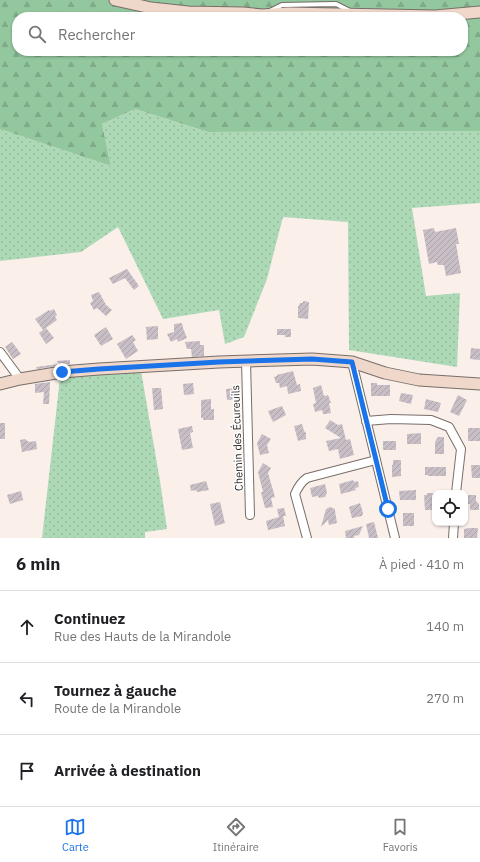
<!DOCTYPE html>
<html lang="fr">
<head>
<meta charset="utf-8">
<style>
	:root { --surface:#fff; --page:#f2f2f2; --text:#202124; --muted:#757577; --line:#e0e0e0; --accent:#1a73e8 }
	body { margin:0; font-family:"IBM Plex Sans",sans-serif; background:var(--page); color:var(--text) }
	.controls { position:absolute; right:12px; bottom:12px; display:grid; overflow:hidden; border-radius:8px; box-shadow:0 1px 3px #0004 }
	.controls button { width:36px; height:36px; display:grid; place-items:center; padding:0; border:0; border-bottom:1px solid var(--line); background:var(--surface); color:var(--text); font:20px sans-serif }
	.stop { position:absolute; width:12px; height:12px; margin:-9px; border:3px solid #1a73e8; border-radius:50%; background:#fff }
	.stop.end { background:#1a73e8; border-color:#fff; box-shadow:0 1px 4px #0008 }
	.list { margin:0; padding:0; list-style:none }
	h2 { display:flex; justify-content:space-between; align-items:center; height:52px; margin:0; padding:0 16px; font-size:17px }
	h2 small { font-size:13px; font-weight:400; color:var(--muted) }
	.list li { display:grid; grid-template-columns:26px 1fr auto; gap:12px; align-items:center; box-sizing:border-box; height:72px; padding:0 16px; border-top:1px solid var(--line) }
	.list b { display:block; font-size:15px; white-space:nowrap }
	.list p { margin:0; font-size:13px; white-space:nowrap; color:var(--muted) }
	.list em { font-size:13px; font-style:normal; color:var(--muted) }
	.icon { flex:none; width:22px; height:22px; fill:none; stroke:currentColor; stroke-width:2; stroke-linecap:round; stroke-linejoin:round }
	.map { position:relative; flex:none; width:480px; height:538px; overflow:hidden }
	.search { position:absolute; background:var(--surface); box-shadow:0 1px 3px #0004; left:12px; right:12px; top:12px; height:44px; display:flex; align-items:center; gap:10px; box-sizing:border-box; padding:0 14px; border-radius:16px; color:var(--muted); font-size:15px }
	.sheet { height:268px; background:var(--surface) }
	nav { display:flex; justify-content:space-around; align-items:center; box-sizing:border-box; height:56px; border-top:1px solid var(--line); background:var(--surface); font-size:11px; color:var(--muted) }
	nav a { display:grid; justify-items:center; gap:2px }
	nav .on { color:var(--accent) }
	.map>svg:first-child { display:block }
	.grass { fill:url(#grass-dots) }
	.forest { fill:url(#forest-firs); fill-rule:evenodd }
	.building { fill:url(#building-hatch) }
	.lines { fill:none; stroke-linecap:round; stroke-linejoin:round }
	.lane-casing { stroke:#786e69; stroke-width:6 }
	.street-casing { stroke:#786e69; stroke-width:10 }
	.secondary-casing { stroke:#786e69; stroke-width:13 }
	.lane { stroke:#fff; stroke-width:4 }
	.street { stroke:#fff; stroke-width:8 }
	.secondary { stroke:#efd7ca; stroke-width:11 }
	.route { stroke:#1a73e8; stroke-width:5 }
	.labels { text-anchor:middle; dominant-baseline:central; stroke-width:3; stroke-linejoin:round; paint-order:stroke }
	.street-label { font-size:11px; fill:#231f1d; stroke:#fff }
</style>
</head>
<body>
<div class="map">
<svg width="480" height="538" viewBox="0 0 480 538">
	<defs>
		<pattern id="grass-dots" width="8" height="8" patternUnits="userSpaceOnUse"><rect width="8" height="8" fill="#aed9b7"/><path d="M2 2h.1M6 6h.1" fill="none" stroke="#95ba9d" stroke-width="1.8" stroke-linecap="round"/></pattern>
		<pattern id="forest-firs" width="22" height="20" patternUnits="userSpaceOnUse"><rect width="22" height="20" fill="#93c79e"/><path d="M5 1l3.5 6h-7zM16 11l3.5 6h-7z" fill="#7eaa88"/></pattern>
		<pattern id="building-hatch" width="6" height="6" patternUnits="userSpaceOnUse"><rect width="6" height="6" fill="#c8bec5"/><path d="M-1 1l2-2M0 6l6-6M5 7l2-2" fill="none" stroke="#aca3a9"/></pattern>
	</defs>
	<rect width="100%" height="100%" fill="#faefe9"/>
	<g class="grass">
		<polygon points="135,109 208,132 480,131 480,203 412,208 426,296 460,293 457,367 349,350 348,222 283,217 267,279 244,337 225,344 219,310 163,319 118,227 81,252 0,261 0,129 111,166 102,124"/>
		<polygon points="141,371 160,481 167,529 145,532 145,538 42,538 60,378"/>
	</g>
	<path class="forest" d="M0,0H480V131L208,132L135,109L102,124L111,166L0,129ZM17,17H463V51H17Z"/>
	<g class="building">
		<polygon points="434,228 435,232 456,228 459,244 456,244 461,273 446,276 444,265 438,265 437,262 429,264 423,230"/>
		<polygon points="127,269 139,286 134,290 125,278 113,284 109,278"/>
		<polygon points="99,292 106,305 112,310 106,316 97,308 94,310 90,303 93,301 91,295"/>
		<polygon points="303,301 309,302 308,319 298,318 298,306 299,306 300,303 303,303"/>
		<polygon points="54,309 57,315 55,316 57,320 43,330 35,319 49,310 50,311"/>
		<polygon points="182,323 183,328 187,338 178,342 177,339 171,342 167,334 174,332 174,324"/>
		<polygon points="158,326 158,339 147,340 146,327"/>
		<polygon points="106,327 113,339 101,346 94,335"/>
		<polygon points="46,328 54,338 46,344 39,333"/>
		<polygon points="277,329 291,329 291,337 285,337 285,335 277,335"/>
		<polygon points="132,335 136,340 133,342 138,351 126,359 117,344"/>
		<polygon points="200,341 200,345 204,345 204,356 192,357 191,349 187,349 185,342"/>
		<polygon points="12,342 21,354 13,359 5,347"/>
		<polygon points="471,348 480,349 480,360 470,359"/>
		<polygon points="70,360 70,364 37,369 36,367 59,364 57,361"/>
		<polygon points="293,371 297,385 300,384 301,391 288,394 287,386 280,388 279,383 276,383 274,377 277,376 277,375"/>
		<polygon points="50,382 49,404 43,404 44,392 35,393 35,384"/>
		<polygon points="193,383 194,394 184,395 183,384"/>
		<polygon points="371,383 377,383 377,385 390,385 390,396 371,396"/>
		<polygon points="321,385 324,396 328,395 331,403 329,403 331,413 325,414 323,414 322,410 315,412 313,404 316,403 313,388"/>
		<polygon points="152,388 161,388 163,409 154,410"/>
		<polygon points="237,388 237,399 227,400 226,389"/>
		<polygon points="401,393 413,395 411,404 399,401"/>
		<polygon points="458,395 467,400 459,416 450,412"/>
		<polygon points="211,399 211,409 214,409 214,420 203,420 203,418 201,418 201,400"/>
		<polygon points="426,399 441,403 438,412 424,409"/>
		<polygon points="282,406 286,415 273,422 268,411"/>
		<polygon points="330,420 338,425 342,424 346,440 350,439 354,455 340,459 338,449 329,451 326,441 341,438 325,428"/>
		<rect x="0" y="423" width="5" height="16"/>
		<polygon points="302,424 304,431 306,433 306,439 298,441 294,426"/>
		<polygon points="192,426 193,432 190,433 193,448 182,450 178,429"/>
		<rect x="468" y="428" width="12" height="13"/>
		<polygon points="421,433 421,444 407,444 407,434"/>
		<polygon points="262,434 271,439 267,445 269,453 260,455 257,443"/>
		<polygon points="438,437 444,437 444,454 435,454 435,442"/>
		<polygon points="25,439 29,442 36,441 37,449 22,452 20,440"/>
		<rect x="383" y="441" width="13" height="9"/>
		<polygon points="393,460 401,460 401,476 392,477 392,465 393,465"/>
		<polygon points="263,463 271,468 268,473 275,497 271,498 273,507 265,508 261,492 263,492 258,472"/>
		<polygon points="471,465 480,465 480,478 472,478"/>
		<polygon points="425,467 446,467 446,476 428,476 428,475 425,475"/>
		<polygon points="353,480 354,482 358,481 359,487 355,488 356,490 341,494 339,484"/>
		<polygon points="206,481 209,490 197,492 196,490 191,491 190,485"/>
		<polygon points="325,484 327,493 325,497 319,498 318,496 312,497 310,488"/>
		<polygon points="416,490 416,500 400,500 399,491"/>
		<polygon points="21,491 23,500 10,504 7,495"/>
		<polygon points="427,493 435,493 435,510 425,510 424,495 427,495"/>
		<polygon points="468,495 476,495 476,501 479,504 479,510 470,510 470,504 468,504"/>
		<polygon points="220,502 225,523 215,526 210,504"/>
		<polygon points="360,503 363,513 362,516 352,518 349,507"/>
		<polygon points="330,507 335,509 335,511 337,523 329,525 328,520 321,527 326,509"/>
		<polygon points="284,508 286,516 283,516 285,526 268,530 266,521 279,517 277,509"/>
		<rect x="403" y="513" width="11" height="13"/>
		<polygon points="374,522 378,538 369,538 366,524"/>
		<polygon points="363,526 359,535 354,536 354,538 346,538 345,531"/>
		<polygon points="470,528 478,528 477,538 464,538 464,529"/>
	</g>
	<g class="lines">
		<defs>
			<polyline id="lane" points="270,11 282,5 336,4 350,11"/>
			<g id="street">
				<polyline points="0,352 20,379"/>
				<polyline points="246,361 250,515"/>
				<polyline points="352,362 395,538"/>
				<polyline points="366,421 391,419 431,420 449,427 461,449 456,493"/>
				<path d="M307,538L295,494C298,487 301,482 307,478L376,460"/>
				<polyline points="453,538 454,523"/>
			</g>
			<g id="secondary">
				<polyline points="115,0 151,8 188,12 243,13 262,15 288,13 435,16 480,12"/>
				<polyline points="0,384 20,379 62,372 99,369 219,362 312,359 352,362 385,373 419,380 480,384"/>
			</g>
		</defs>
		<use href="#lane" class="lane-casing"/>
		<use href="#street" class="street-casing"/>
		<use href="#secondary" class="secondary-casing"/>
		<use href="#lane" class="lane"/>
		<use href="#street" class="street"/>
		<use href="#secondary" class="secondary"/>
	</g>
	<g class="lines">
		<polyline class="route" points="62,372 99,369 219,362 312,359 352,362 388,509"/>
	</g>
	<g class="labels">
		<g class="street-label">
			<text transform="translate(237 438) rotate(-92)">Chemin des Écureuils</text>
		</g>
	</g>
</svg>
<div class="controls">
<button><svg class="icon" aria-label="locate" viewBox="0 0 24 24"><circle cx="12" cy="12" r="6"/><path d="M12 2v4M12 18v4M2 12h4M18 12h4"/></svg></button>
</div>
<div class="stop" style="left:388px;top:509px"></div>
<div class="stop end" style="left:62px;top:372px"></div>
<div class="search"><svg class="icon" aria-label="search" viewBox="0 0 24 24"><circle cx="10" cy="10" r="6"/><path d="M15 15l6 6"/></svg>Rechercher</div>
</div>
<section class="sheet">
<h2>6 min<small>À pied · 410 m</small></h2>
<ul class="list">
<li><svg class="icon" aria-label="ahead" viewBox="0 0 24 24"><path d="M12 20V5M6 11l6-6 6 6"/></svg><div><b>Continuez</b><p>Rue des Hauts de la Mirandole</p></div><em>140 m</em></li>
<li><svg class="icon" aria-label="left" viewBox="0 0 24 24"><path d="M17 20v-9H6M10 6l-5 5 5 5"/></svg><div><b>Tournez à gauche</b><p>Route de la Mirandole</p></div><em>270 m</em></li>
<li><svg class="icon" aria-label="arrive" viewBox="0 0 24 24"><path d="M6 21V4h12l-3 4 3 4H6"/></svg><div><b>Arrivée à destination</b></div></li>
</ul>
</section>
<nav>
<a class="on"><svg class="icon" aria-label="map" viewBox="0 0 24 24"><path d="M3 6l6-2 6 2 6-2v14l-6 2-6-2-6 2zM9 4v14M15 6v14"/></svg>Carte</a>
<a><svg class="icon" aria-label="directions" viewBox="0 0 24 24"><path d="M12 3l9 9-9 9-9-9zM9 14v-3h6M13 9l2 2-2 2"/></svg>Itinéraire</a>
<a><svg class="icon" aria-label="saved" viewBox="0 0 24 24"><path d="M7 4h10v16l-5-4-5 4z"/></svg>Favoris</a>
</nav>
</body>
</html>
